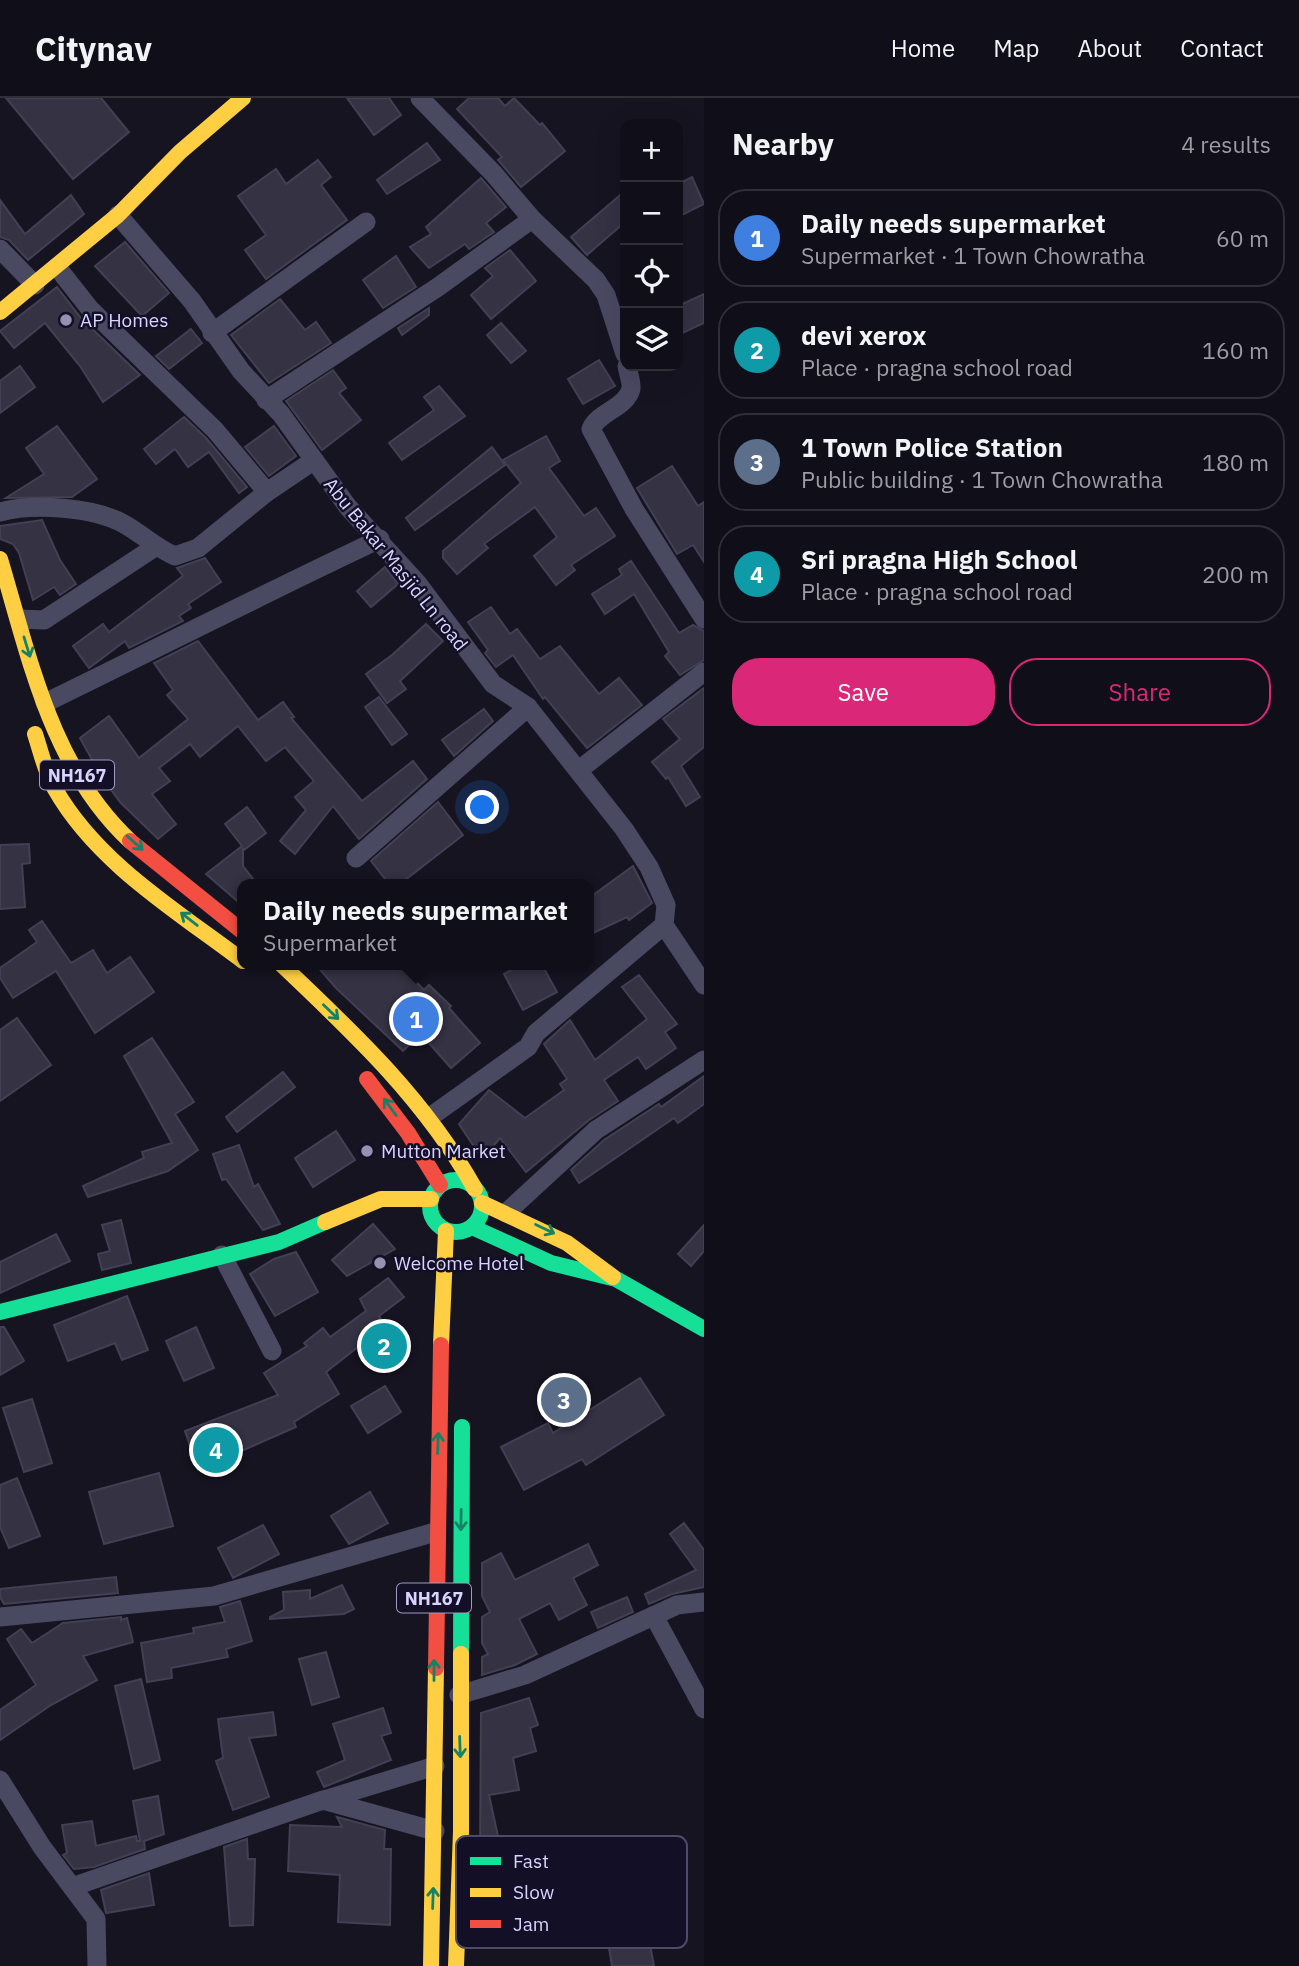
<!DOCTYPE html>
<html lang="en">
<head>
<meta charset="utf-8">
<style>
	:root { --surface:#100f19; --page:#1e1d26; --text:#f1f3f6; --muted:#9c9ca2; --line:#302f38; --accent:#db2777 }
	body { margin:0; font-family:"IBM Plex Sans",sans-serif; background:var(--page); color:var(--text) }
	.controls { position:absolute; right:21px; top:21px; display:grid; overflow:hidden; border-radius:14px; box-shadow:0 7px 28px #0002 }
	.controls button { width:63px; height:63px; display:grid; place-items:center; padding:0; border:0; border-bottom:2px solid var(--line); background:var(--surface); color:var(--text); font:35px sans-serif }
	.you { position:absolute; left:483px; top:710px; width:24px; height:24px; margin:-18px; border:5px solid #fff; border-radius:50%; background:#1a73e8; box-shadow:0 0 0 10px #1a73e833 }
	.badge { display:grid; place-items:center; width:46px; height:46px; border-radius:50%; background:var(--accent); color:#fff; font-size:23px; font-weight:700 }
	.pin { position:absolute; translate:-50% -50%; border:4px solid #fff; box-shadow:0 2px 7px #0006 }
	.popup { position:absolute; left:237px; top:781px; width:357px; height:91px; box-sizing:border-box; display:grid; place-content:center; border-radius:14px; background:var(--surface); filter:drop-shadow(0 2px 5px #0005); font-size:23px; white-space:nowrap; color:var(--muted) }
	.popup b { font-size:26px; color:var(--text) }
	.popup::after { content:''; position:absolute; left:50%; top:100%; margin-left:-14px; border:14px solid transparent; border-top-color:var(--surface) }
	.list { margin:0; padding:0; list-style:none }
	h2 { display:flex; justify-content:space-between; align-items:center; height:91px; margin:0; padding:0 28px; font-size:30px }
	h2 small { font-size:23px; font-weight:400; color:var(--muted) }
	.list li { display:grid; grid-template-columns:46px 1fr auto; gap:21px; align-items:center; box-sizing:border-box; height:98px; margin:0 14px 14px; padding:0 14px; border:2px solid var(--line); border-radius:28px }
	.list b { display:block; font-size:26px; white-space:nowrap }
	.list p { margin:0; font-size:23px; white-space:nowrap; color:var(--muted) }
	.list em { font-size:23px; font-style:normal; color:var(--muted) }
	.actions { display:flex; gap:14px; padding:21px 28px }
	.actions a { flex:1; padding:16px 0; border:2px solid var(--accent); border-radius:28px; text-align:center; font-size:24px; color:var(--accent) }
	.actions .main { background:var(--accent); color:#fff }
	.icon { flex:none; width:38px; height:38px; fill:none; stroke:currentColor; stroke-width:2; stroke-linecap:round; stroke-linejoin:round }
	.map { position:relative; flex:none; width:704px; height:1868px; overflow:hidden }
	header { display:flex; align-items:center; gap:42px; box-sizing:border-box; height:98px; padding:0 35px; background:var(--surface); border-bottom:2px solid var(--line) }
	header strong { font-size:33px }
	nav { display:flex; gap:38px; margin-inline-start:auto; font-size:24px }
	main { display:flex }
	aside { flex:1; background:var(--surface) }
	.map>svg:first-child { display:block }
	.building { fill:#343243; stroke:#433f54; stroke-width:2 }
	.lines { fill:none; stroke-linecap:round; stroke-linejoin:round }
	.street { stroke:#4a4962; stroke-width:19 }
	.fast { stroke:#16e098; stroke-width:16 }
	.slow { stroke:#ffcf43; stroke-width:16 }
	.jam { stroke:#f24e42; stroke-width:16 }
	.oneway { stroke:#158265 }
	.poi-dot { fill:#9591b1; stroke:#130f26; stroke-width:2.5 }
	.labels { text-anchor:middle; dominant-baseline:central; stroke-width:5; stroke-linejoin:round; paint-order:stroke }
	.shield { fill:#130f26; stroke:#9e99be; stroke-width:2 }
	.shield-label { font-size:18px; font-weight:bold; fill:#d9d4ff }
	.poi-label { font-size:19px; fill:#d9d4ff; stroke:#130f26; text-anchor:start }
	.street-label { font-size:19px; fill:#d9d4ff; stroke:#130f26 }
	.key { fill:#130f26; stroke:#4e4a67; stroke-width:2 }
	.key-label { font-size:19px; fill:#d9d4ff }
</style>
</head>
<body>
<header>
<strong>Citynav</strong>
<nav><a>Home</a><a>Map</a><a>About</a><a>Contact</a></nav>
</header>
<main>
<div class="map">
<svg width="704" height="1868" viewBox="0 0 704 1868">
	<rect width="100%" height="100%" fill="#161421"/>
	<g class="building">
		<polygon points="6,0 101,0 129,34 73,81"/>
		<polygon points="347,0 389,0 401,17 374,37"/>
		<polygon points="469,0 498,0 505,8 514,0 540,27 542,25 565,53 521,89 498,62 502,59 457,11"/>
		<polygon points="427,45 440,62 387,96 377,82"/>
		<polygon points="318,62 331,79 321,87 347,122 266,181 245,152 266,137 238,98 276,71 286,86"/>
		<polygon points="692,79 704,106 678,119 678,86"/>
		<polygon points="481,80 506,109 486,125 494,134 469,151 465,146 429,170 410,149 431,136 426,129"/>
		<polygon points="625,93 625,124 587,157 571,139"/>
		<polygon points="71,97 84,116 28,162 9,142 0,139 0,102 25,136"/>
		<polygon points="125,144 169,195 142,218 95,168"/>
		<polygon points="510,152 536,183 491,221 471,197 493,178 485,170"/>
		<polygon points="396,158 416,189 383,210 363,182"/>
		<polygon points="57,189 81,220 140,277 103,304 80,268 45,225 14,250 0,233"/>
		<polygon points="704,196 704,225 678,237 678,208"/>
		<polygon points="280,201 305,232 316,224 331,245 269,285 231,237"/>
		<polygon points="429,210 429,217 402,237 398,230"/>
		<polygon points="501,225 526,253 511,265 487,237"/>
		<polygon points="191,231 202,245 169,271 156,258"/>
		<polygon points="599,262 615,288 583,306 568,281"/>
		<polygon points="20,268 35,289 0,315 0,283"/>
		<polygon points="333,272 346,290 339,295 361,322 322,352 286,303"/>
		<polygon points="439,288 465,318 402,362 389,345 434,312 424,299"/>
		<polygon points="184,319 206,340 247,389 239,395 209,354 188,369 175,351 156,366 144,351"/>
		<polygon points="57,328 97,381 72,399 6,400 44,376 26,350"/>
		<polygon points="274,328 296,358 269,378 245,349"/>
		<polygon points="546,338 560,363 549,370 584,418 596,410 615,438 571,467 575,472 556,487 534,458 557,439 535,409 484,446 488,450 457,476 443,460 443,453 521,385 503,362"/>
		<polygon points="492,349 505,367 415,432 406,420"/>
		<polygon points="672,368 698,408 704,404 704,464 693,447 677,456 637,390"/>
		<polygon points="42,422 60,462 76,486 60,497 54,489 33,502 19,455 13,446 0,441 0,428"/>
		<polygon points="205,460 221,484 188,506 191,510 179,518 183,523 129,550 125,543 89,570 73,548 103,526 109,534 183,478 177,470"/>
		<polygon points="631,463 679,535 693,527 704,533 704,562 680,577 665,558 669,554 634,496 605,516 592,496 622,477 619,471"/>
		<polygon points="385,469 398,486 371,509 357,493"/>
		<polygon points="491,509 510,536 517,531 540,561 560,548 599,596 619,580 642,607 587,650 545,599 543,601 513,557 496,569 485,555 488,552 468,524"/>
		<polygon points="426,526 443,543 400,583 406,591 387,605 366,576 392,557"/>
		<polygon points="198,543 258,622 283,604 294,619 291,620 362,703 413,663 427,681 359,741 333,708 295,756 280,743 306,712 295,699 314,683 285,649 266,663 238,628 200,659 190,646 159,670 170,683 152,696 176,726 158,741 120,704 101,678 80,640 109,618 139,660 188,621 167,597 173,592 154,565"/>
		<polygon points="704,590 704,649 681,668 700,699 686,708 668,679 666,681 652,664 680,641 663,621"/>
		<polygon points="379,599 407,636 392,647 365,609"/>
		<polygon points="484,611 493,623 454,658 442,642"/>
		<polygon points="438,704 463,737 400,786 389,786 371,763"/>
		<polygon points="247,709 266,735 244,752 243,750 243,768 257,786 243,786 243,808 206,776 242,748 225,726"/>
		<polygon points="29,746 30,765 22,766 25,809 0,811 0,747"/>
		<polygon points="633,768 652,805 629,822 627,819 589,837 589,800"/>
		<polygon points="42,823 71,865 93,852 107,875 130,859 154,894 95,935 56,873 13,900 0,880 0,870 37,844 29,832"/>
		<polygon points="316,867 400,867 424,892 429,887 451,908 449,910 480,945 451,970 421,936 403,953 336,890"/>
		<polygon points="520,867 542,867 557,894 523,912 504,876"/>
		<polygon points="639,877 677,926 665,934 676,950 646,971 638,959 604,982 618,1003 589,1022 526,1074 500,1040 484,1059 477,1053 459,1026 489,992 525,1020 564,992 560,986 567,981 544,946 570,922 595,962 647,921 622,889"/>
		<polygon points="17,920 51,967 0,1003 0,932"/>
		<polygon points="152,940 194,1004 175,1016 198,1052 168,1073 88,1099 83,1088 144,1060 142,1054 172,1045 124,958"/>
		<polygon points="283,974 295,989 237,1034 226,1019"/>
		<polygon points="704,978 704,1006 678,1025 674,1020 579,1085 571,1072 604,1042 659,1006 661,1009"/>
		<polygon points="336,1033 355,1062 313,1089 295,1060"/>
		<polygon points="239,1047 254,1089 258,1086 280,1126 263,1132 226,1081 222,1082 213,1056"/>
		<polygon points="121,1122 131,1165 102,1172 98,1156 110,1153 102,1127"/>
		<polygon points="373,1126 395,1151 347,1178 332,1162"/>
		<polygon points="704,1127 704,1153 691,1168 678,1156"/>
		<polygon points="56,1136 70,1163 0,1195 0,1164"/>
		<polygon points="296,1154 318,1194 275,1218 250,1176 274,1161"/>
		<polygon points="388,1180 404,1199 379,1218 398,1250 380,1262 367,1242 326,1274 339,1296 294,1324 296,1329 198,1372 185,1333 278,1297 264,1275 307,1248 304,1245 323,1230 330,1239 366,1213 360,1201"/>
		<polygon points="127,1198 148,1252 122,1262 115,1245 68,1263 54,1227"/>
		<polygon points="0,1229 4,1229 24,1263 0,1277"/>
		<polygon points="196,1229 214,1270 184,1283 166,1243"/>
		<polygon points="640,1280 664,1317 586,1367 582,1361 524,1392 501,1349 548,1325 553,1335"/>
		<polygon points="385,1288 401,1314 368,1335 351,1308"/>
		<polygon points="32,1301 52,1365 24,1374 3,1310"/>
		<polygon points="159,1375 173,1428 104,1446 89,1394"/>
		<polygon points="17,1380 40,1438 9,1450 0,1429 0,1387"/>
		<polygon points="370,1394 388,1425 349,1446 331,1418"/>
		<polygon points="684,1425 704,1452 704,1489 672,1496 649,1506 645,1496 696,1472 670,1436"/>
		<polygon points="263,1427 279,1456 233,1480 218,1450"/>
		<polygon points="588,1446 598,1467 573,1480 587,1507 559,1522 550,1505 519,1521 537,1556 515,1567 482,1577 482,1559 488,1556 482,1545 482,1519 490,1514 482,1498 482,1465 501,1455 515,1482"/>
		<polygon points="116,1479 118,1495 4,1506 0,1499 0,1491"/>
		<polygon points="342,1487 354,1511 344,1516 270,1521 270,1519 284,1512 283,1494 310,1492 310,1501"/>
		<polygon points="627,1499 633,1514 598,1530 591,1514"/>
		<polygon points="240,1503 252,1543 226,1551 228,1559 171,1570 172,1580 147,1584 141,1545 194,1535 193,1530 225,1524 220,1509"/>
		<polygon points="121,1519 121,1522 127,1520 133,1544 83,1558 97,1582 51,1607 0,1642 0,1612 36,1587 7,1541 21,1531 32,1545 63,1525"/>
		<polygon points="326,1554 339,1599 312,1607 299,1561"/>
		<polygon points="141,1581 160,1662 134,1671 115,1588"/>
		<polygon points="529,1600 538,1627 530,1630 536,1653 513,1660 519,1692 489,1697 501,1752 480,1757 481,1615"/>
		<polygon points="383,1610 391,1635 381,1638 391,1662 324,1689 317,1674 345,1662 333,1626"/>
		<polygon points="273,1614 276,1637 249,1640 269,1699 233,1712 216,1663 223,1660 218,1621"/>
		<polygon points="158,1698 164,1736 144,1743 145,1751 94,1769 74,1771 63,1757 67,1755 62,1727 92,1723 96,1748 136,1738 137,1743 140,1743 133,1703"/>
		<polygon points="337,1719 385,1732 384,1751 391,1751 390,1827 338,1824 340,1777 288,1773 290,1727 342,1729"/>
		<polygon points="247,1741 248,1761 255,1761 253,1827 230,1828 224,1749"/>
		<polygon points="566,1749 568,1769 528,1773 526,1753"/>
		<polygon points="149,1775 154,1807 106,1815 101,1792"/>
		<polygon points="648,1836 654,1868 612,1868 608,1844"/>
	</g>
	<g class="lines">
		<g class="street">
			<polyline points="420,0 493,75 532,121 596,182 606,197 625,256"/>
			<polyline points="118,117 192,203 241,273 281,316 348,409 418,486 493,586 528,609 624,731 649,769 666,807 664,827 704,887"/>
			<polyline points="0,151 35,187"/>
			<polyline points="57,169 90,211 215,332 267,394"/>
			<polyline points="212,235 366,124"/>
			<path d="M627,268C628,274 632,285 631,291C626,310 598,314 591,331L634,411L704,521"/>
			<polyline points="266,302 438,189 532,121"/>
			<path d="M0,414C33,405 94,409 124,426C142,436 156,450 175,458L198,450L267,394L313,363"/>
			<polyline points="19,521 44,522 155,449"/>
			<path d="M45,605C156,551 267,494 380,441"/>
			<polyline points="579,672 704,574"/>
			<polyline points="356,760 528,609"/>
			<polyline points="430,1019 528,949 536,935 664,827"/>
			<polyline points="506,1115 596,1032 704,962"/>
			<polyline points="222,1157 272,1253"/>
			<polyline points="654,1518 704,1611"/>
			<polyline points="0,1519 214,1498 435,1434"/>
			<polyline points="459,1597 525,1577 677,1507 704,1504"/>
			<polyline points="0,1682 42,1749 96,1821 97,1868"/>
			<polyline points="324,1702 435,1668"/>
			<polyline points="72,1789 323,1702 435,1733"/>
		</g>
		<g class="fast">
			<circle cx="456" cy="1108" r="26"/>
			<polyline points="472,1129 551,1165 616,1181 704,1231"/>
			<polyline points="0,1214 279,1144 325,1124"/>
			<polyline points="461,1556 462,1329"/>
		</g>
		<g class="slow">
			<polyline points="0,214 118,117 180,54 243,0"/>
			<path d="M0,461C30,561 51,669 130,743"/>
			<path d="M35,636C41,654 45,674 55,691C97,765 177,813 243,863"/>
			<path d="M282,867C355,936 426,1003 475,1091"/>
			<polyline points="482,1105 567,1145 613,1179"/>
			<polyline points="325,1124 381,1101 431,1101"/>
			<polyline points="441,1247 446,1133"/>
			<polyline points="431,1868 436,1570"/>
			<polyline points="456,1868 461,1733 461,1556"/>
		</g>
		<g class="jam">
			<polyline points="130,743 243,834"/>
			<polyline points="367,981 408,1035 440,1087"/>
			<polyline points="436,1570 441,1247"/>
		</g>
	</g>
	<defs><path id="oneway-shaft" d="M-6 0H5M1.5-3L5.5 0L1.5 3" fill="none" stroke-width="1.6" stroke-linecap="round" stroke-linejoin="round" transform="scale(1.75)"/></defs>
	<g class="oneway">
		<use href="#oneway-shaft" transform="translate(27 549) rotate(73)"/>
		<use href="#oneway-shaft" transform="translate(135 745) rotate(42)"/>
		<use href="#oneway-shaft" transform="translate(189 821) rotate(-142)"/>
		<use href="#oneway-shaft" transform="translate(331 914) rotate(44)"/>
		<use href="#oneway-shaft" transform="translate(390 1009) rotate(-126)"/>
		<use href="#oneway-shaft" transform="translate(545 1131) rotate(26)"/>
		<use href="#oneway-shaft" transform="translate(438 1345) rotate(-88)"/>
		<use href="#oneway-shaft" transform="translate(461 1422) rotate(91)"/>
		<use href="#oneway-shaft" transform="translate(434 1572) rotate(-90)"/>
		<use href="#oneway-shaft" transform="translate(460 1649) rotate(88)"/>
		<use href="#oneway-shaft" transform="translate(433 1800) rotate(-88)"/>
	</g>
	<g class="poi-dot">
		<circle cx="66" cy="222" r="7"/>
		<circle cx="367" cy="1053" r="7"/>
		<circle cx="380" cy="1165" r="7"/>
	</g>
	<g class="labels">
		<g class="shield">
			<rect x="40" y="662.5" width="74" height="29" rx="5"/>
			<rect x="397" y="1485.5" width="74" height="29" rx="5"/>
		</g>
		<g class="shield-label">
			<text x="77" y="677">NH167</text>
			<text x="434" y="1500">NH167</text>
		</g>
		<g class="poi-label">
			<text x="80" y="222">AP Homes</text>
			<text x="381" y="1053">Mutton Market</text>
			<text x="394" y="1165">Welcome Hotel</text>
		</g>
		<g class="street-label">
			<text transform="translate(396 466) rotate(51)">Abu Bakar Masjid Ln road</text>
		</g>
	</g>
	<rect x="456" y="1738" width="231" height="112" rx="10" class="key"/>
	<rect x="470" y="1759" width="31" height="8" fill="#16e098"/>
	<rect x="470" y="1790" width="31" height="9" fill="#ffcf43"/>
	<rect x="470" y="1822" width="31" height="8" fill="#f24e42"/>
	<g class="key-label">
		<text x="513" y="1770">Fast</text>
		<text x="513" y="1801">Slow</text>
		<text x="513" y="1833">Jam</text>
	</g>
</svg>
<div class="controls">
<button>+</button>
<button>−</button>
<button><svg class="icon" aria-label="locate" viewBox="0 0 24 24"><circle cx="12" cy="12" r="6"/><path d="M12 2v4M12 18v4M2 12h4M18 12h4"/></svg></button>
<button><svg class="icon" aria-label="layers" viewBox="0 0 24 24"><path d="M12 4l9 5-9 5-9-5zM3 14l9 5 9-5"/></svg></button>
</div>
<div class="you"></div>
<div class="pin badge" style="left:416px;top:921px;background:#3f7fe0">1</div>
<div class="popup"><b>Daily needs supermarket</b>Supermarket</div>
<div class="pin badge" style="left:384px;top:1248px;background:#0f9aa8">2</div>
<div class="pin badge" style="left:564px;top:1302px;background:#5c6f8a">3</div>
<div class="pin badge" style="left:216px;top:1352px;background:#0f9aa8">4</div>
</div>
<aside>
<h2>Nearby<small>4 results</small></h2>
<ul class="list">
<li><span class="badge" style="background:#3f7fe0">1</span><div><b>Daily needs supermarket</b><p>Supermarket · 1 Town Chowratha</p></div><em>60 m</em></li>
<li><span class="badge" style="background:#0f9aa8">2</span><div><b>devi xerox</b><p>Place · pragna school road</p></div><em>160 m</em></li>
<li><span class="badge" style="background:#5c6f8a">3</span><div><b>1 Town Police Station</b><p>Public building · 1 Town Chowratha</p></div><em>180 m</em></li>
<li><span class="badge" style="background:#0f9aa8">4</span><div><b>Sri pragna High School</b><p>Place · pragna school road</p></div><em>200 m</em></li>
</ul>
<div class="actions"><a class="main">Save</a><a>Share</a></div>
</aside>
</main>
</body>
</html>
